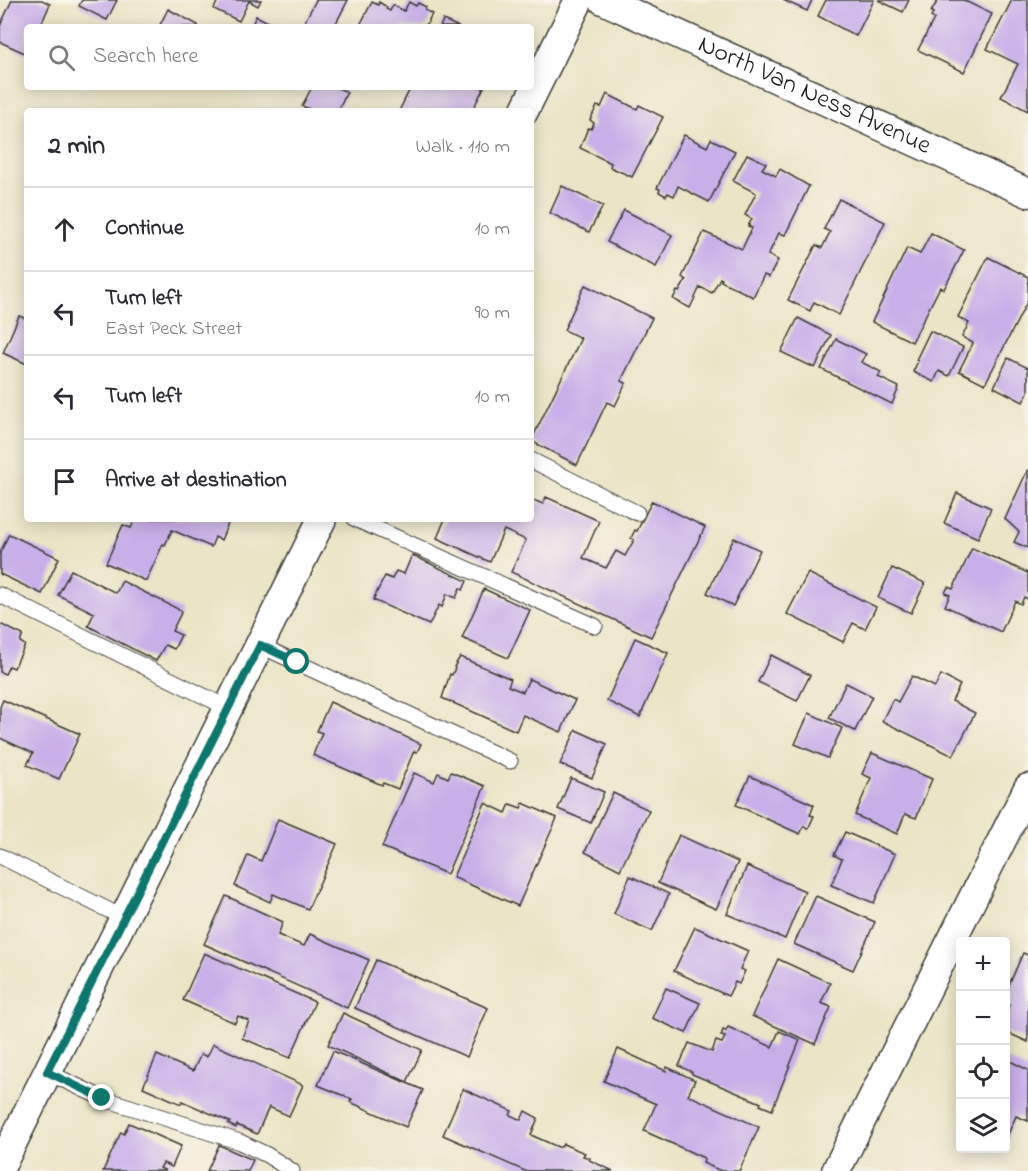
<!DOCTYPE html>
<html lang="en">
<head>
<meta charset="utf-8">
<style>
	:root { --surface:#fff; --page:#f7f7f7; --text:#2b2b33; --muted:#7c7c81; --line:#e1e1e2 }
	body { margin:0; font-family:"Indie Flower",sans-serif; background:var(--page); color:var(--text) }
	.controls { position:absolute; right:18px; bottom:18px; display:grid; overflow:hidden; border-radius:6px; box-shadow:0 3px 15px #0003 }
	.controls button { width:54px; height:54px; display:grid; place-items:center; padding:0; border:0; border-bottom:2px solid var(--line); background:var(--surface); color:var(--text); font:30px sans-serif }
	.stop { position:absolute; width:18px; height:18px; margin:-14px; border:4px solid #0f766e; border-radius:50%; background:#fff }
	.stop.end { background:#0f766e; border-color:#fff; box-shadow:0 2px 6px #0008 }
	.list { margin:0; padding:0; list-style:none }
	h2 { display:flex; justify-content:space-between; align-items:center; height:78px; margin:0; padding:0 24px; font-size:26px }
	h2 small { font-size:20px; font-weight:400; color:var(--muted) }
	.list li { display:grid; grid-template-columns:39px 1fr auto; gap:18px; align-items:center; box-sizing:border-box; height:84px; padding:0 24px; border-top:2px solid var(--line) }
	.list b { display:block; font-size:22px; white-space:nowrap }
	.list p { margin:0; font-size:20px; white-space:nowrap; color:var(--muted) }
	.list em { font-size:20px; font-style:normal; color:var(--muted) }
	.icon { flex:none; width:33px; height:33px; fill:none; stroke:currentColor; stroke-width:2; stroke-linecap:round; stroke-linejoin:round }
	.map { position:relative; flex:none; width:1028px; height:1171px; overflow:hidden }
	.search { position:absolute; background:var(--surface); box-shadow:0 3px 15px #0003; left:24px; top:24px; width:510px; height:66px; display:flex; align-items:center; gap:15px; box-sizing:border-box; padding:0 21px; border-radius:6px; color:var(--muted); font-size:22px }
	.panel { position:absolute; background:var(--surface); box-shadow:0 3px 15px #0003; left:24px; top:108px; width:510px; height:414px; border-radius:6px }
	.map>svg:first-child { display:block }
	.building { fill:#c9afe9 }
	.lines { fill:none; stroke-linecap:round; stroke-linejoin:round }
	.service-casing { stroke:#3b3a36; stroke-width:17 }
	.minor-casing { stroke:#3b3a36; stroke-width:31 }
	.service { stroke:#fff; stroke-width:15 }
	.minor { stroke:#fff; stroke-width:28 }
	.route { stroke:#0f766e; stroke-width:8 }
	.labels { text-anchor:middle; dominant-baseline:central; stroke-width:5; stroke-linejoin:round; paint-order:stroke }
	.street-label { font-size:26px; fill:#1c1c1c; stroke:#f7f3e8 }
</style>
</head>
<body>
<div class="map">
<svg width="1028" height="1171" viewBox="0 0 1028 1171">
	<rect width="100%" height="100%" fill="#f7f3e8"/>
	<filter id="ink" filterUnits="userSpaceOnUse"><feTurbulence type="fractalNoise" baseFrequency=".0167" numOctaves="2"/><feDisplacementMap in="SourceGraphic" scale="12" xChannelSelector="R" yChannelSelector="G"/><feConvolveMatrix kernelMatrix="1 2 1 2 8 2 1 2 1" color-interpolation-filters="sRGB"/></filter>
	<filter id="wash" filterUnits="userSpaceOnUse"><feTurbulence type="fractalNoise" baseFrequency=".008" numOctaves="4" result="noise"/><feDisplacementMap in="SourceGraphic" scale="24" xChannelSelector="R" yChannelSelector="G"/><feGaussianBlur stdDeviation="1.35" result="paint"/><feColorMatrix in="noise" values="0 0 0 0 0 0 0 0 0 0 0 0 0 0 0 0 0 1.4 0 .05"/><feComposite in="paint" operator="in"/></filter>
	<g filter="url(#wash)">
		<rect width="100%" height="100%" fill="#ebe4c6"/>
		<g id="blocks">
			<g class="building">
				<polygon points="12,0 42,0 50,4 40,27 27,27 27,54 0,42 0,26"/>
				<polygon points="82,0 117,0 107,20 79,6"/>
				<polygon points="218,0 261,0 258,6 249,1 239,21 214,9"/>
				<polygon points="316,0 348,0 334,27 302,27"/>
				<polygon points="783,0 812,0 807,11"/>
				<polygon points="826,0 874,0 856,36 818,16"/>
				<polygon points="878,0 909,0 903,12"/>
				<polygon points="938,0 963,0 992,14 964,72 918,50 934,19 931,17 933,13 931,12"/>
				<polygon points="1012,0 1028,0 1028,111 1001,97 1018,64 987,49"/>
				<polygon points="372,2 378,5 379,2 387,7 386,9 390,11 393,5 404,11 409,2 416,6 418,3 426,7 425,10 432,14 425,27 359,27"/>
				<polygon points="168,9 198,25 197,27 159,27"/>
				<polygon points="256,16 278,27 251,27"/>
				<polygon points="443,20 459,27 440,27"/>
				<polygon points="312,87 336,87 347,92 338,111 314,111 302,106"/>
				<polygon points="411,87 484,87 472,111 399,111"/>
				<polygon points="607,94 637,109 639,105 663,117 632,177 610,167 611,163 580,148 588,128 591,129 594,123 590,120 597,106 601,107"/>
				<polygon points="684,135 707,147 711,139 735,151 709,202 678,186 674,196 668,193 666,196 659,192 660,189 657,188"/>
				<polygon points="747,154 766,163 762,169 776,176 780,169 809,186 785,235 779,233 768,255 778,260 769,277 764,275 753,297 721,281 722,279 720,278 712,293 700,287 690,308 673,299 677,291 679,292 686,280 682,277 704,232 742,249 752,228 748,226 752,219 745,215 756,193 733,181"/>
				<polygon points="562,186 603,206 589,232 550,213"/>
				<polygon points="839,199 885,222 839,315 814,302 810,311 788,300 816,245 822,248 830,232 824,229"/>
				<polygon points="624,210 672,235 656,267 607,242"/>
				<polygon points="931,233 964,250 944,289 940,287 912,342 872,322 907,248 920,254"/>
				<polygon points="988,257 1028,277 1028,300 985,384 959,371 973,343 962,337 969,323 958,317"/>
				<polygon points="585,285 652,318 621,381 626,383 615,406 607,402 577,465 531,441 581,338 564,330"/>
				<polygon points="19,316 27,319 27,364 3,353"/>
				<polygon points="798,318 831,335 815,368 781,352"/>
				<polygon points="930,331 963,347 949,376 939,371 934,382 913,372 918,361 916,360"/>
				<polygon points="836,339 866,354 861,362 881,372 878,377 899,387 892,404 821,369"/>
				<polygon points="1008,358 1028,368 1028,392 1023,402 994,387"/>
				<polygon points="1028,469 1028,548 1014,542 1019,532 1005,519"/>
				<polygon points="957,493 991,508 978,538 944,523"/>
				<polygon points="546,497 599,521 583,558 606,568 616,551 625,556 634,540 631,538 635,530 637,531 652,501 705,527 651,637 511,572 526,540 504,530 490,562 437,538 445,519 531,519 531,499 543,504"/>
				<polygon points="135,519 230,519 221,540 215,537 211,547 172,530 165,545 163,544 146,581 106,563 123,525 131,528"/>
				<polygon points="9,534 59,558 42,594 0,574 0,553"/>
				<polygon points="734,538 760,550 733,606 707,593"/>
				<polygon points="972,548 1028,573 1028,599 1024,597 1021,604 1015,601 1001,632 945,606 950,595 945,593 948,587 953,589"/>
				<polygon points="412,555 467,581 463,590 460,588 456,598 447,594 442,607 439,605 429,625 373,600 385,576 392,579 396,571 404,574"/>
				<polygon points="892,568 925,583 911,613 878,598"/>
				<polygon points="71,570 116,593 122,581 182,611 172,631 181,635 174,649 165,645 156,661 88,626 94,613 58,595"/>
				<polygon points="808,573 876,607 865,629 853,623 843,642 787,614"/>
				<polygon points="484,589 530,610 508,658 462,638"/>
				<polygon points="0,624 23,635 20,642 25,645 14,668 9,666 5,674 0,672"/>
				<polygon points="635,638 668,653 640,717 607,701"/>
				<polygon points="771,655 810,675 797,701 758,682"/>
				<polygon points="460,657 511,679 508,686 523,692 529,679 575,700 561,732 523,715 516,731 442,698 450,674 452,675 455,668 454,667"/>
				<polygon points="941,675 960,685 952,701 975,713 953,756 882,721 893,699 898,702 912,676 935,687"/>
				<polygon points="846,683 872,696 855,731 829,718"/>
				<polygon points="3,700 80,734 59,779 27,765 33,753 0,738 0,707"/>
				<polygon points="330,702 421,744 417,752 414,751 398,789 383,783 382,785 313,755 322,733 317,731"/>
				<polygon points="809,713 842,728 828,758 795,744"/>
				<polygon points="576,730 607,744 592,778 560,764"/>
				<polygon points="872,753 932,779 916,818 905,814 897,834 855,815 871,778 862,774"/>
				<polygon points="451,772 485,786 447,874 382,847 414,773 434,782 438,773 448,778"/>
				<polygon points="750,776 814,805 810,815 814,816 808,829 804,826 800,834 736,805"/>
				<polygon points="571,778 604,792 591,823 558,809"/>
				<polygon points="613,793 649,810 620,870 585,852"/>
				<polygon points="485,803 506,813 510,804 521,808 523,803 557,818 518,906 453,877"/>
				<polygon points="278,819 337,844 308,909 273,894 270,902 235,886 248,855 261,861"/>
				<polygon points="845,832 895,854 874,903 831,885 842,859 834,855"/>
				<polygon points="679,835 738,862 716,909 658,883"/>
				<polygon points="747,866 805,891 785,939 727,914"/>
				<polygon points="630,876 669,894 652,931 614,914"/>
				<polygon points="226,896 283,922 278,935 304,946 310,934 369,960 347,1008 204,944"/>
				<polygon points="816,896 875,922 853,970 794,944"/>
				<polygon points="695,927 748,951 740,969 745,971 739,984 735,982 728,996 674,971"/>
				<polygon points="204,953 315,1002 290,1058 242,1038 249,1021 238,1016 235,1023 183,1000"/>
				<polygon points="1023,953 1028,955 1028,1042 1006,1032 1006,1014 1009,1005 1006,1003 1006,992"/>
				<polygon points="778,959 830,983 821,1003 831,1007 815,1044 752,1016"/>
				<polygon points="376,960 488,1008 467,1057 355,1008"/>
				<polygon points="666,988 700,1003 686,1033 652,1018"/>
				<polygon points="343,1013 422,1050 407,1082 328,1045"/>
				<polygon points="728,1027 772,1047 779,1031 800,1040 772,1110 760,1105 761,1103 692,1074 692,1072 679,1066 689,1043 712,1052 716,1041 722,1043 725,1037 721,1036 723,1030 726,1031"/>
				<polygon points="213,1044 303,1085 289,1116 269,1107 257,1134 237,1125 236,1128 228,1124 230,1122 182,1101 181,1104 143,1087 157,1055 193,1071 201,1054 207,1057"/>
				<polygon points="618,1049 666,1071 667,1067 695,1080 688,1095 759,1127 739,1171 721,1171 703,1163 704,1158 644,1131 656,1104 604,1081"/>
				<polygon points="333,1051 423,1090 406,1127 350,1102 352,1099 318,1085"/>
				<polygon points="1006,1059 1028,1070 1028,1121 1016,1116 1006,1139"/>
				<polygon points="463,1089 512,1111 510,1115 521,1120 525,1111 538,1118 531,1135 558,1147 561,1147 563,1144 585,1153 583,1156 590,1158 589,1160 613,1171 525,1171 443,1135"/>
				<polygon points="129,1123 181,1146 172,1167 163,1163 160,1168 166,1171 103,1171 121,1132 124,1134"/>
				<polygon points="219,1145 253,1160 248,1171 207,1171"/>
			</g>
		</g>
	</g>
	<g filter="url(#ink)">
		<use href="#blocks" fill-opacity="0" stroke="#3b3a36" stroke-width="1.5"/>
		<g class="lines">
			<defs>
				<g id="service">
					<polyline points="531,460 637,513"/>
					<polyline points="355,519 595,626"/>
					<polyline points="0,595 228,708"/>
					<polyline points="259,645 510,761"/>
					<polyline points="0,856 124,918"/>
					<polyline points="47,1072 102,1098 240,1142 267,1155 292,1171"/>
				</g>
				<g id="minor">
					<path id="s1" d="M603,0L1028,193"/>
					<polyline points="524,111 579,0"/>
					<polyline points="0,1168 322,519"/>
					<polyline points="836,1171 1028,788"/>
				</g>
			</defs>
			<use href="#service" class="service-casing"/>
			<use href="#minor" class="minor-casing"/>
			<use href="#service" class="service"/>
			<use href="#minor" class="minor"/>
		</g>
	</g>
	<g class="lines" filter="url(#ink)">
		<polyline class="route" points="102,1098 47,1072 260,645 297,662"/>
	</g>
	<g class="labels">
		<g class="street-label">
			<text stroke="none"><textPath href="#s1" startOffset="232">North Van Ness Avenue</textPath></text>
		</g>
	</g>
</svg>
<div class="controls">
<button>+</button>
<button>−</button>
<button><svg class="icon" aria-label="locate" viewBox="0 0 24 24"><circle cx="12" cy="12" r="6"/><path d="M12 2v4M12 18v4M2 12h4M18 12h4"/></svg></button>
<button><svg class="icon" aria-label="layers" viewBox="0 0 24 24"><path d="M12 4l9 5-9 5-9-5zM3 14l9 5 9-5"/></svg></button>
</div>
<div class="stop" style="left:297px;top:662px"></div>
<div class="stop end" style="left:102px;top:1098px"></div>
<div class="search"><svg class="icon" aria-label="search" viewBox="0 0 24 24"><circle cx="10" cy="10" r="6"/><path d="M15 15l6 6"/></svg>Search here</div>
<section class="panel">
<h2>2 min<small>Walk · 110 m</small></h2>
<ul class="list">
<li><svg class="icon" aria-label="ahead" viewBox="0 0 24 24"><path d="M12 20V5M6 11l6-6 6 6"/></svg><div><b>Continue</b></div><em>10 m</em></li>
<li><svg class="icon" aria-label="left" viewBox="0 0 24 24"><path d="M17 20v-9H6M10 6l-5 5 5 5"/></svg><div><b>Turn left</b><p>East Peck Street</p></div><em>90 m</em></li>
<li><svg class="icon" aria-label="left" viewBox="0 0 24 24"><path d="M17 20v-9H6M10 6l-5 5 5 5"/></svg><div><b>Turn left</b></div><em>10 m</em></li>
<li><svg class="icon" aria-label="arrive" viewBox="0 0 24 24"><path d="M6 21V4h12l-3 4 3 4H6"/></svg><div><b>Arrive at destination</b></div></li>
</ul>
</section>
</div>
</body>
</html>
